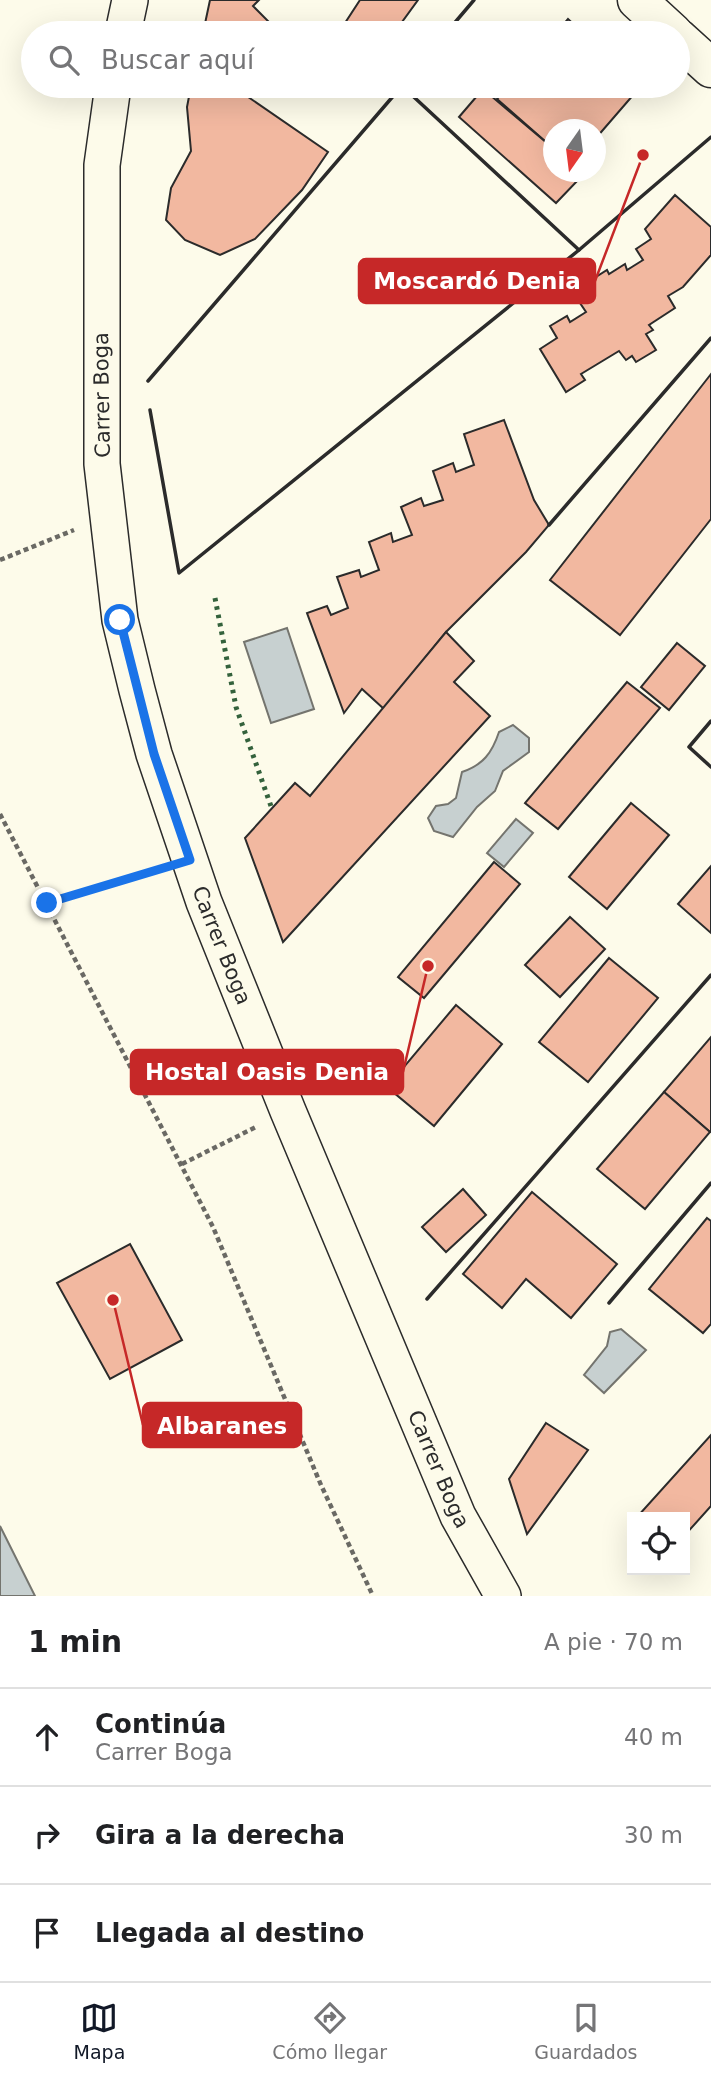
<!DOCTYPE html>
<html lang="es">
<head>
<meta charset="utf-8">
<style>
	:root { --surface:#fff; --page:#f2f2f2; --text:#202124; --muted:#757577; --line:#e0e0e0; --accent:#111827 }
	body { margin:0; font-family:"DejaVu Sans",sans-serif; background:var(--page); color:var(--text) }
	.controls { position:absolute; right:21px; bottom:21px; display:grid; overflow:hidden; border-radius:0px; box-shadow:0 7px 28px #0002 }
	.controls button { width:63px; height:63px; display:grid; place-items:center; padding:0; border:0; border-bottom:2px solid var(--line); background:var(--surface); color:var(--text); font:35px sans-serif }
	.compass { position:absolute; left:543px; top:119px; width:63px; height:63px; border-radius:50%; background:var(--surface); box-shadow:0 7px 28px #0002; rotate:194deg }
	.stop { position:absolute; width:21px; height:21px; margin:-16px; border:5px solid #1a73e8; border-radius:50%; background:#fff }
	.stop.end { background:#1a73e8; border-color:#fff; box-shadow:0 2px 7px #0008 }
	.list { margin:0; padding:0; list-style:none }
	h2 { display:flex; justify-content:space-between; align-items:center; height:91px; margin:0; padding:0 28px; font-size:30px }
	h2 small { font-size:23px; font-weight:400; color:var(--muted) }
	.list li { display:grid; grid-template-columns:46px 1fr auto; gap:21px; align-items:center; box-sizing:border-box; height:98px; padding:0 28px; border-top:2px solid var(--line) }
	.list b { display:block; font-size:26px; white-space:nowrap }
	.list p { margin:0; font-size:23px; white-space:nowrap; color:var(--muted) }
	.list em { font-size:23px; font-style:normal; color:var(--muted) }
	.icon { flex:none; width:38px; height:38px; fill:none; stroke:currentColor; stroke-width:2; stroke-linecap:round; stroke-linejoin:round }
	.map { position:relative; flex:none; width:711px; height:1596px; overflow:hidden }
	.search { position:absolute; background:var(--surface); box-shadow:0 7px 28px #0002; left:21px; right:21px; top:21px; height:77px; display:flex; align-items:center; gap:18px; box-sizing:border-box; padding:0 24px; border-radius:38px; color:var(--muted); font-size:26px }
	.sheet { height:385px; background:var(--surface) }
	nav { display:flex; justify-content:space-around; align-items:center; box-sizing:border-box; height:98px; border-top:2px solid var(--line); background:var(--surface); font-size:19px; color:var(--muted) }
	nav a { display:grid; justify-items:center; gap:4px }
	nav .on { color:var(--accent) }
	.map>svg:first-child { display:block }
	.water { fill:#c7d0d0; stroke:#74746e; stroke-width:2 }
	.building { fill:#f2b8a0; stroke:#2b2b2b; stroke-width:2 }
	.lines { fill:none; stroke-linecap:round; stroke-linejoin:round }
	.street-casing { stroke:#2b2b2b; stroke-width:38 }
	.secondary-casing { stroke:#2b2b2b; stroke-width:41 }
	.path { stroke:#6a6964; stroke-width:4.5; stroke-dasharray:5 3.5; stroke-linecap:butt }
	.street { stroke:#fdfbea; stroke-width:35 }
	.secondary { stroke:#fdfbea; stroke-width:38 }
	.hedge { stroke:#34623c; stroke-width:5; stroke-dasharray:3.5 5; stroke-linecap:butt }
	.wall { stroke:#2b2b2b; stroke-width:3.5 }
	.route { stroke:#1a73e8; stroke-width:9 }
	.labels { text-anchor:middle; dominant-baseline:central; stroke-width:5; stroke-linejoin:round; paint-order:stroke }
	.street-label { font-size:21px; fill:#2b2b2b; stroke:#fdfbea }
	.leader { fill:none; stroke:#c62828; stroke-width:2.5 }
	.callout-dot { fill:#c62828; stroke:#fdfbea; stroke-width:2.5 }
	.callout { fill:#c62828; stroke:#c62828; stroke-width:2.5 }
	.callout-label { font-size:23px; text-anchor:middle; font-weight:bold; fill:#fff }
</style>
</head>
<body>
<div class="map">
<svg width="711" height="1596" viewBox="0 0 711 1596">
	<rect width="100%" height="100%" fill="#fdfbea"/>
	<g class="water">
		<polygon points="287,628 314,709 271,723 244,642"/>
		<path d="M513,725L529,738V752L503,771L495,791L477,807L453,837L434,831L428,818L436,806L448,804L456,798L462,772C483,765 492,753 499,732Z"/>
		<polygon points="516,819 533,833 504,867 487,853"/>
		<polygon points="621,1329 646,1350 604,1393 584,1375 607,1346 610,1332"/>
		<polygon points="0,1526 35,1596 0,1596"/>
	</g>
	<g class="building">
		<polygon points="210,0 259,0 253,6 268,21 259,33 203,33"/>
		<polygon points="360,0 418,0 394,33 360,33 345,23"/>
		<polygon points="568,19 583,33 556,33"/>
		<polygon points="191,86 239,86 238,90 328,152 302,190 255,239 220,255 185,240 166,220 171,188 191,151 187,107"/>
		<polygon points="509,86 641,86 596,138 596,130 554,130 554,149 497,99"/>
		<polygon points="483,89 554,149 554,172 577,172 581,177 556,203 459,117"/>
		<polygon points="675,195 711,227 711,255 683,287 668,296 675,308 649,325 653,330 646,334 656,350 636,362 632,356 626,360 619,351 581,374 585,380 566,392 540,349 557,338 550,326 567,316 570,322 586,312 578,300 594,291 588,282 607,270 609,274 625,264 627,270 643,260 636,249 651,239 645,229"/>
		<polygon points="711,374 711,519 620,635 550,580"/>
		<polygon points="504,420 534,500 549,525 526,552 446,632 384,709 362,689 344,713 307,613 327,606 331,615 348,608 337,577 359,570 361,577 379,570 369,542 391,533 393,542 412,535 401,507 421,498 424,506 443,500 433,471 453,463 456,472 474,465 464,434"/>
		<polygon points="446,632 474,661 454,682 490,716 283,942 245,838 295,783 310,796"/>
		<polygon points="677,643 705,666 669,710 641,687"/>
		<polygon points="627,682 660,708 558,829 525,803"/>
		<polygon points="631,803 669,835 607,909 569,877"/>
		<polygon points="494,862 520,884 424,998 398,977"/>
		<polygon points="711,866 711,933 678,904"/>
		<polygon points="570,917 605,949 560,997 525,965"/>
		<polygon points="609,958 658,998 588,1082 539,1042"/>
		<polygon points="456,1005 502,1044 434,1126 387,1087"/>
		<polygon points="711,1037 711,1131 710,1132 664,1092"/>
		<polygon points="664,1092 710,1132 645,1209 597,1169"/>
		<polygon points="463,1189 486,1215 446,1252 422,1227"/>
		<polygon points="532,1192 617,1264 571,1318 526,1279 502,1308 463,1274"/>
		<polygon points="707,1218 711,1221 711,1324 703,1333 649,1289"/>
		<polygon points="130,1244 182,1340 110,1379 57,1283"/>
		<polygon points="546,1423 588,1450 527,1534 509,1479"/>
		<polygon points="711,1435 711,1506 685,1535 685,1517 637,1517"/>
	</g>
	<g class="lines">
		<defs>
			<g id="street">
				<polyline points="123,33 130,0"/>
				<path id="s1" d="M113,86L102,165V464L120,620L137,690L154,754L204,902L288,1111L458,1516L503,1596"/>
			</g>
			<g id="secondary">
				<polyline points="637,0 673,33"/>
				<polyline points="678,38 711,68"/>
			</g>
		</defs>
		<use href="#street" class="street-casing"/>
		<use href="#secondary" class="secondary-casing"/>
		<g class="path">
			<polyline points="0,560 74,530"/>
			<polyline points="0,814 213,1227 321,1485 373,1596"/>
			<polyline points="47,903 156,871"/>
			<polyline points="182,1164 256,1127"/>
		</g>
		<use href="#street" class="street"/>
		<use href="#secondary" class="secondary"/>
		<polyline class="hedge" points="215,598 236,707 272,809"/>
		<g class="wall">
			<polyline points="446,33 474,0"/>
			<polyline points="402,86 579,250 711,137"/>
			<polyline points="148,381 401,87"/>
			<polyline points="150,410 179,573 579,250"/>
			<polyline points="549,525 711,338"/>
			<polyline points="711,721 689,747 711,767"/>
			<polyline points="427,1299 711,975"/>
			<polyline points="609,1303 711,1183"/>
		</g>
	</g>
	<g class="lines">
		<polyline class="route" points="47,903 190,860 154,754 120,620"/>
	</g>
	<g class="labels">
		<g class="street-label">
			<text transform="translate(102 395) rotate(-91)">Carrer Boga</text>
			<text stroke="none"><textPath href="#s1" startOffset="877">Carrer Boga</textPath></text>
			<text stroke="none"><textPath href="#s1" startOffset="1444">Carrer Boga</textPath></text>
		</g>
	</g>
	<path class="leader" d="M643 155L595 281M428 966L403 1072M113 1300L143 1425"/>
	<g class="callout-dot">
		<circle cx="643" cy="155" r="7"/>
		<circle cx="428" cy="966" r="7"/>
		<circle cx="113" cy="1300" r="7"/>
	</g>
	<g class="callout">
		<rect x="359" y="259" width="236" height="44" rx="7"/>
		<rect x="131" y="1050" width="272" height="44" rx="7"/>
		<rect x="143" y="1403" width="158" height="44" rx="7"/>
	</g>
	<g class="callout-label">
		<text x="477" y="289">Moscardó Denia</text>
		<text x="267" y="1080">Hostal Oasis Denia</text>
		<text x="222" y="1434">Albaranes</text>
	</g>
</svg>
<div class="controls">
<button><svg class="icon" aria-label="locate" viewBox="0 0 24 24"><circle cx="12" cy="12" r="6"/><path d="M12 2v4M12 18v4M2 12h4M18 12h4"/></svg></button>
</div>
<svg class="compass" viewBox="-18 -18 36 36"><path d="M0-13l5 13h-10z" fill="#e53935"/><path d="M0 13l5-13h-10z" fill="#757577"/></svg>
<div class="stop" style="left:120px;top:620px"></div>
<div class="stop end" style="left:47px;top:903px"></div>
<div class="search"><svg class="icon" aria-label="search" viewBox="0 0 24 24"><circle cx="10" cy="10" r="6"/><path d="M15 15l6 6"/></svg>Buscar aquí</div>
</div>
<section class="sheet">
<h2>1 min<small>A pie · 70 m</small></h2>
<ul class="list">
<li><svg class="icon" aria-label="ahead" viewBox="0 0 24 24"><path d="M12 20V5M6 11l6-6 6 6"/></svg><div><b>Continúa</b><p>Carrer Boga</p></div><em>40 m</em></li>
<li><svg class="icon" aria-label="right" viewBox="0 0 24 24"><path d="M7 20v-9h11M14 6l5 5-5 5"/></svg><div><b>Gira a la derecha</b></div><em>30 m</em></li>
<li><svg class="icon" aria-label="arrive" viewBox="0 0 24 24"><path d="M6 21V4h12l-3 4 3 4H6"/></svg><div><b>Llegada al destino</b></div></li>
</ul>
</section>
<nav>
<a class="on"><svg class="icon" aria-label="map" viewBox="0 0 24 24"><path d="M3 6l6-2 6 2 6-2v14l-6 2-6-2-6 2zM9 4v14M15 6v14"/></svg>Mapa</a>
<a><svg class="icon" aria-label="directions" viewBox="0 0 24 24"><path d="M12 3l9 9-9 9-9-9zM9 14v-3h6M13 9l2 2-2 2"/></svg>Cómo llegar</a>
<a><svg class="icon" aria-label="saved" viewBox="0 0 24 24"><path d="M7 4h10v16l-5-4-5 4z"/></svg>Guardados</a>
</nav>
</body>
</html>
